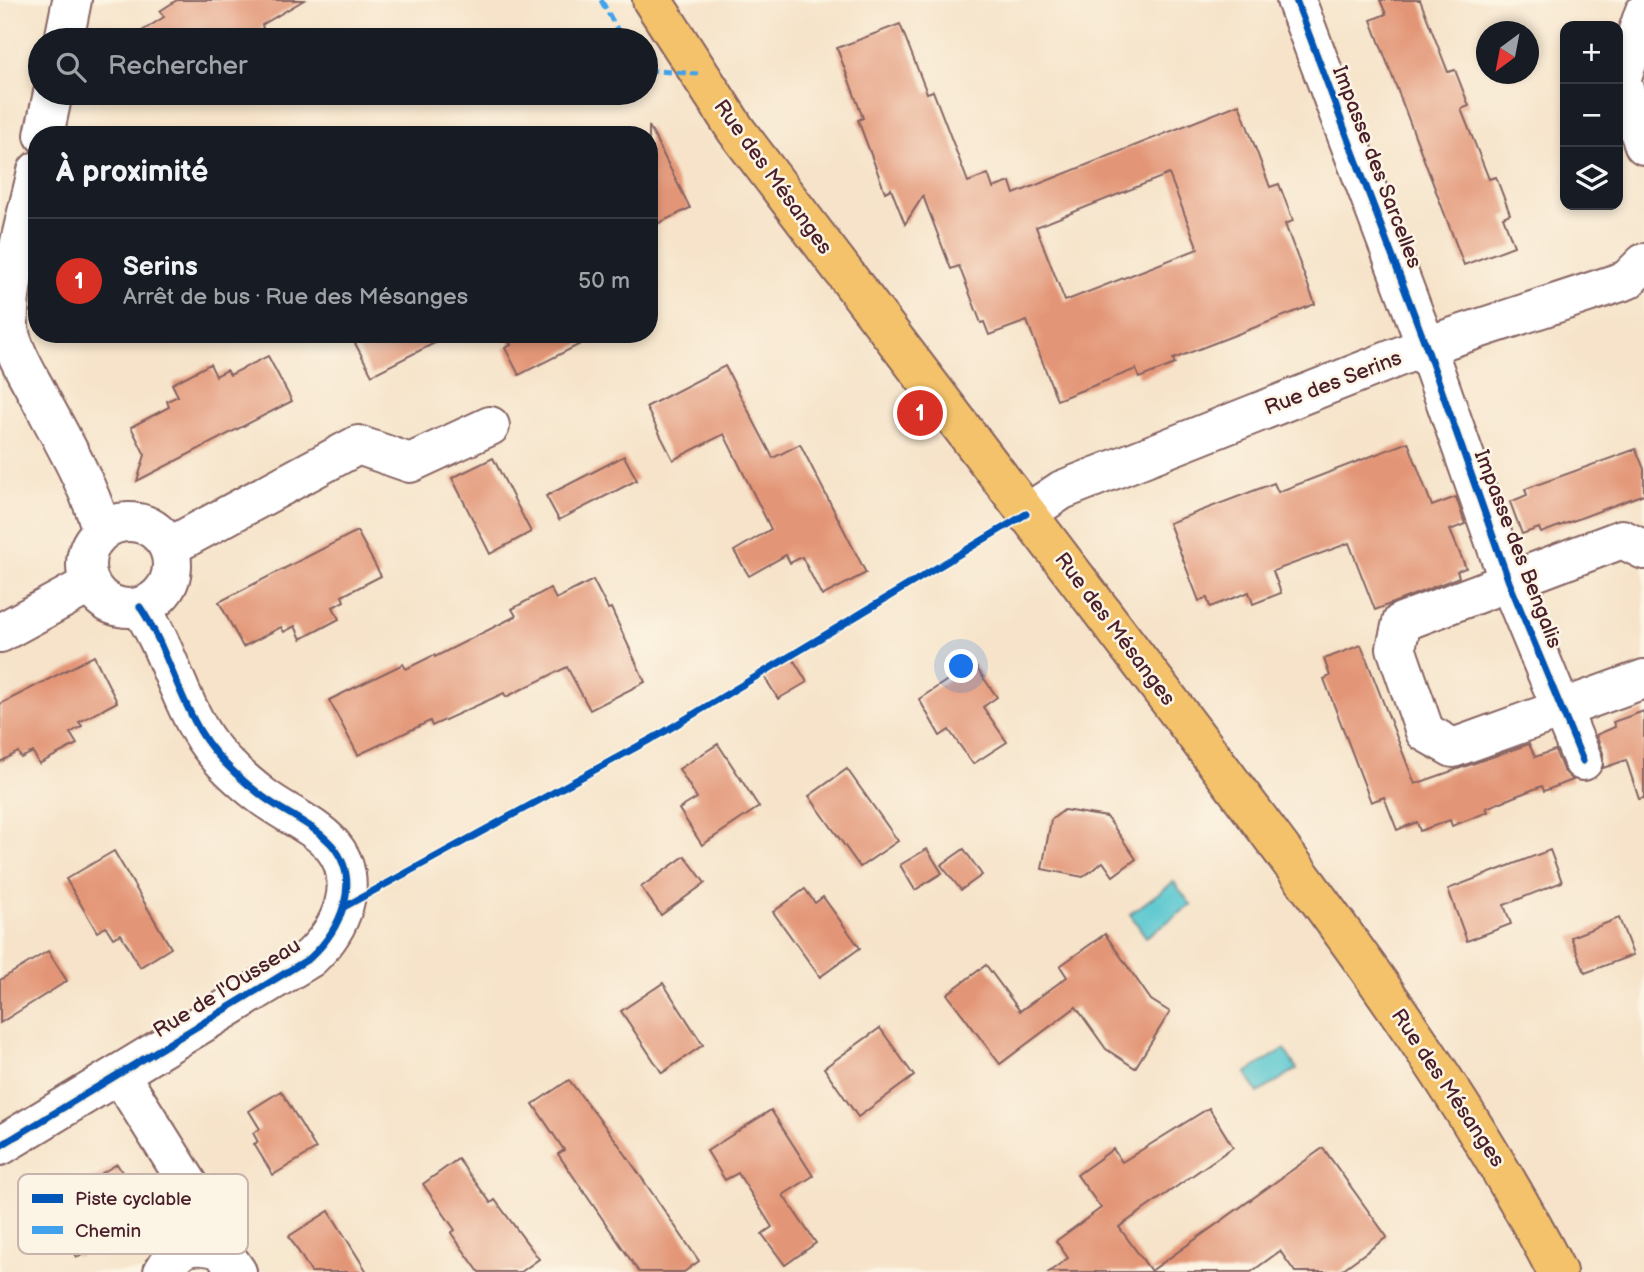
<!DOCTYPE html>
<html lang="fr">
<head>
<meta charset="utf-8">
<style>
	:root { --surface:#171b24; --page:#20242c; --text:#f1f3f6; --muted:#9ea1a6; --line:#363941; --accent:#d93025 }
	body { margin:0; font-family:"Balsamiq Sans",sans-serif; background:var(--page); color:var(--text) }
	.controls { position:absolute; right:21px; top:21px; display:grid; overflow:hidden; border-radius:14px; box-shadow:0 4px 10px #0003 }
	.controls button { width:63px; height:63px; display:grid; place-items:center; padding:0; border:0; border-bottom:2px solid var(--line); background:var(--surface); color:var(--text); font:35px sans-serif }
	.compass { position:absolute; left:1476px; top:21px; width:63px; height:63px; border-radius:50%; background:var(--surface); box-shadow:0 4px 10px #0003; rotate:212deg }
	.you { position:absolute; left:962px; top:667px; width:24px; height:24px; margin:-18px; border:5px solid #fff; border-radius:50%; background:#1a73e8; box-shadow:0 0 0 10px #1a73e833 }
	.badge { display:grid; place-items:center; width:46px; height:46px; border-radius:50%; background:var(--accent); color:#fff; font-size:23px; font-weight:700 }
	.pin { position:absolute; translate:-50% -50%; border:4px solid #fff; box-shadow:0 2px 7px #0006 }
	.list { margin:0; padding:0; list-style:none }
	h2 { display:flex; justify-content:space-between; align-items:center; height:91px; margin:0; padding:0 28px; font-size:30px }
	h2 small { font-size:23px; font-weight:400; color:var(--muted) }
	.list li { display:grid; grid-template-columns:46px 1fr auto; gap:21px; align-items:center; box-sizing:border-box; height:126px; padding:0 28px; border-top:2px solid var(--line) }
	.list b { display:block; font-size:26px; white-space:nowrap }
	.list p { margin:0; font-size:23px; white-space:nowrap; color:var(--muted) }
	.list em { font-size:23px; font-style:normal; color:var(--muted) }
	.icon { flex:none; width:38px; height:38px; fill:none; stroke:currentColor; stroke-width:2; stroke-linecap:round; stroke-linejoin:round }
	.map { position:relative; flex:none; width:1644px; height:1272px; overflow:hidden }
	.search { position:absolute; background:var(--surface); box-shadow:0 4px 10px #0003; left:28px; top:28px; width:630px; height:77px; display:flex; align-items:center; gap:18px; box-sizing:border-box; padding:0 24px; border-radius:38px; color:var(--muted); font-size:26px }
	.panel { position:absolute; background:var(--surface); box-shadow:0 4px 10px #0003; left:28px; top:126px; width:630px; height:217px; border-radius:28px }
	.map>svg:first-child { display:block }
	.water { fill:#5bc8d0; stroke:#52747e; stroke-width:2 }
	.building { fill:#e39677; fill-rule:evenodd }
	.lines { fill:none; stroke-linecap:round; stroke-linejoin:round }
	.minor-casing { stroke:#866462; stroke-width:42 }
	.major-casing { stroke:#866462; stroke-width:42 }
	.minor { stroke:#fff; stroke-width:38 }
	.major { stroke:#f3c26a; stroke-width:38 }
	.quiet { stroke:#40a2eb; stroke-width:5; stroke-dasharray:10 5; stroke-linecap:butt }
	.cycleway-casing { stroke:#fcf5e5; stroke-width:11 }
	.cycleway { stroke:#0057b8; stroke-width:7 }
	.labels { text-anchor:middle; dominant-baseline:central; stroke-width:5; stroke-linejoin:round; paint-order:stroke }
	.street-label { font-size:21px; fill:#4a1f2b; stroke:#fcf5e5 }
	.key { fill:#fcf5e5; stroke:#c7b5ad; stroke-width:2 }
	.key-label { font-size:19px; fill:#4a1f2b }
</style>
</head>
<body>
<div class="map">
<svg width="1644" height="1272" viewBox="0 0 1644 1272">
	<rect width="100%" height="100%" fill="#fcf5e5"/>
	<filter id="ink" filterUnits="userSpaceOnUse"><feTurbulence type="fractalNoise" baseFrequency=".0143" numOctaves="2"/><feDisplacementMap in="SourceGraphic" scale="14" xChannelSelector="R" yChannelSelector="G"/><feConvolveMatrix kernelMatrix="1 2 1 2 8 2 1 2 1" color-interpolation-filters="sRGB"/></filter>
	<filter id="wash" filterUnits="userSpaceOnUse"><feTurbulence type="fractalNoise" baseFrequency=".00686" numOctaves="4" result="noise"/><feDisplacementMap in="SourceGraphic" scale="28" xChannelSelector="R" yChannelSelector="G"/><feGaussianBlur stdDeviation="1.57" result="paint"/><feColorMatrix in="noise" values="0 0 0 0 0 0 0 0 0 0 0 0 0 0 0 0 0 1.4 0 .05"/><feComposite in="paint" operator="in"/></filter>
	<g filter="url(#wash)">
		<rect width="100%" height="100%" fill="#f6e3c9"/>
		<g class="water">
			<polygon points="1174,882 1191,905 1146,937 1130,914"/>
			<polygon points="1284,1049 1297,1069 1258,1093 1246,1073"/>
		</g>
		<g id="blocks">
			<g class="building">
				<polygon points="177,0 304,0 262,25 263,28 244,40 128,40 164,17 160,11"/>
				<polygon points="1380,0 1420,0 1448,72 1455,70 1469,106 1461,109 1489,179 1496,177 1510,214 1503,217 1514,246 1464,265 1371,20 1386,14"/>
				<path d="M900,24L927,93L933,91L968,182L988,174L993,188L1010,182L1014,194L1239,104L1270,187L1279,184L1293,221L1285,224L1315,304L1173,359L1175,364L1139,378L1136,369L1057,400L1027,321L989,335L984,322L981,323L959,266L951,269L923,196L905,224L891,189L885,192L858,120L863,118L837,48ZM1169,174L1198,249L1065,301L1036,227Z"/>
				<polygon points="649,126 690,208 649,228"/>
				<polygon points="350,334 452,334 372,375"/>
				<polygon points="506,334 600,334 519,375 505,348 511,345"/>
				<polygon points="268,356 292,401 137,481 145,455 131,427 169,407 167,401 178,396 172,384 210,364 216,376 227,370 230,375"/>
				<polygon points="725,366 773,458 800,444 866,573 822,596 802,557 790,563 786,555 749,576 734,551 771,529 724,434 673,460 646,407"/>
				<polygon points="1408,442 1432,506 1456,497 1465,524 1450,530 1466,568 1457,571 1459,577 1375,610 1349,543 1273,571 1281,593 1253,604 1249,592 1210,607 1207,598 1199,601 1169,523 1274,483 1278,492"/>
				<polygon points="1636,449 1644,469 1644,494 1541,533 1539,528 1522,534 1510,502 1527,495 1525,489"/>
				<polygon points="624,456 637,480 559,520 546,496"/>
				<polygon points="493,458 531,532 490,554 452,478"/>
				<polygon points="357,531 381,576 342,596 344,601 333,607 339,619 301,639 295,626 284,632 281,627 243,647 219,602"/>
				<polygon points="593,580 608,609 611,608 645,682 590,710 567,667 506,697 504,693 432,726 430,721 358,755 329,700 403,664 406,669 434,655 435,657 516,616 512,609 550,588 556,599"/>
				<polygon points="1361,645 1415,784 1529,744 1535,757 1555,750 1563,770 1573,780 1544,791 1542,786 1516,796 1486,808 1488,812 1452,826 1450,820 1420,831 1417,822 1397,830 1384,797 1371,802 1324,679 1330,676 1324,659"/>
				<polygon points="94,656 117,702 79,722 82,726 70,733 77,744 39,764 33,752 21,758 18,752 0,762 0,704"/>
				<polygon points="793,659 807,682 778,699 764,676"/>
				<polygon points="973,663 997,697 983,707 1007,742 973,764 949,730 940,736 919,699"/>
				<polygon points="1644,711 1644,798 1639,799 1626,760 1603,768 1603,753 1596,735 1615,727 1613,722"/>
				<polygon points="718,744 759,807 702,845 679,809 697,798 679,769"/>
				<polygon points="847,769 898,841 860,867 809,796"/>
				<polygon points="1064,810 1107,817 1136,859 1113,876 1103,862 1083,877 1042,869 1051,820"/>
				<polygon points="927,849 942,873 915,890 900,865"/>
				<polygon points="964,849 982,875 961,890 941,865"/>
				<polygon points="1550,850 1562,882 1504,905 1511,924 1467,941 1448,889"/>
				<polygon points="114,851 171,948 140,967 121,934 113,938 106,927 97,932 66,879"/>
				<polygon points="685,856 705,883 661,915 641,887"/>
				<polygon points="805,889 815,903 823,897 860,948 820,977 773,912"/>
				<polygon points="1619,918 1633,955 1585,973 1571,937"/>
				<polygon points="1105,934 1151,1000 1170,1012 1135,1068 1106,1049 1076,1007 1000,1064 947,994 986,965 1020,1011 1067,977 1060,966"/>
				<polygon points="48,951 67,981 0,1023 0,980"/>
				<polygon points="663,983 703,1045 662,1073 621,1011"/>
				<polygon points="880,1028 914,1076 858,1117 824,1068"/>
				<polygon points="569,1080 617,1142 699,1261 684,1272 639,1272 558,1154 564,1150 533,1104"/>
				<polygon points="281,1091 316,1149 273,1175 254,1144 258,1142 253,1133 260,1129 249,1111"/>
				<polygon points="1209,1108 1233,1147 1119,1227 1151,1271 1323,1148 1387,1237 1339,1272 1295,1272 1280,1251 1251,1272 1049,1272 1068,1258 1056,1241 1101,1208 1077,1175 1113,1149 1122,1162"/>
				<polygon points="771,1110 813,1176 783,1195 816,1243 785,1265 762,1234 772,1227 738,1173 725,1180 707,1151"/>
				<polygon points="458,1159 491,1203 495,1200 539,1259 521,1272 479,1272 451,1233 455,1230 423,1184"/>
				<polygon points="117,1164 147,1213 77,1257 56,1221 91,1200 82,1185"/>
				<polygon points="329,1211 367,1272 311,1272 289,1236"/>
			</g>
		</g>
	</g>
	<g filter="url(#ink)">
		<use href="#blocks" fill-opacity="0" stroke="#866462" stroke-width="2"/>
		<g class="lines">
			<defs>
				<g id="minor">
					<polyline points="1296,0 1426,346 1509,582 1583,761"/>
					<polyline points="1644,13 1621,81 1644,145"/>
					<polyline points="64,40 72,0"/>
					<polyline points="44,135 53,93"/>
					<path d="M37,171C28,213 3,294 10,334C15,355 29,377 39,396C63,441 88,483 102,531"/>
					<polyline points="1026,514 1062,490 1426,346 1627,280 1644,263"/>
					<circle cx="129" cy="565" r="43"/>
					<polyline points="169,547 358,445 410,463 490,426"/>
					<polyline points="1644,550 1622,539 1402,622 1396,648 1425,732 1453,748 1644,679"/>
					<polyline points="0,633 90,584"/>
					<polyline points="120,1075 191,1188 197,1217 197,1244"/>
					<path d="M0,1146L310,958C340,930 363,882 332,845C313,824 284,813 262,796C240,779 214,755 200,731C176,691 166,645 140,607"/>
					<path d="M163,1272C180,1244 190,1242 221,1249L237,1272"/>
				</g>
				<path id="major" d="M652,0L736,130C888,332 1042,532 1194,733C1325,907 1457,1079 1557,1272"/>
			</defs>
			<use href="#minor" class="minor-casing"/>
			<use href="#major" class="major-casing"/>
			<use href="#minor" class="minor"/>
			<use href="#major" class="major"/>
			<g class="quiet">
				<polyline points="601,0 623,40"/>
				<polyline points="646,70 698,74"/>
			</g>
			<defs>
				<g id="cycleway">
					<polyline points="1296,0 1426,346 1509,582 1583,761"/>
					<polyline points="344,907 664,732 1026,514"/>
					<path d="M0,1146L310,958C340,930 363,882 332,845C313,824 284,813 262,796C240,779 214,755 200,731C176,691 166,645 140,607"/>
				</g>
			</defs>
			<use href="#cycleway" class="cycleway-casing"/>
			<use href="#cycleway" class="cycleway"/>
		</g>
	</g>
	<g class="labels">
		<g class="street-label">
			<text transform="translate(1377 167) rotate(69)">Impasse des Sarcelles</text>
			<text transform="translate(773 177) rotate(54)">Rue des Mésanges</text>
			<text transform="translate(1333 383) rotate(-21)">Rue des Serins</text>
			<text transform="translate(1518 549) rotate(69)">Impasse des Bengalis</text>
			<text transform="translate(1115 629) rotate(53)">Rue des Mésanges</text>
			<text transform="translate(227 988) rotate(-32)">Rue de l'Ousseau</text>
			<text transform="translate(1448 1088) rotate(56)">Rue des Mésanges</text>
		</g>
	</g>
	<rect x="18" y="1174" width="230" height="80" rx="10" class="key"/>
	<rect x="32" y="1194" width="31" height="9" fill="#0057b8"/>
	<rect x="32" y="1226" width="31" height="8" fill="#40a2eb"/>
	<g class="key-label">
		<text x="75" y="1205">Piste cyclable</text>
		<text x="75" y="1237">Chemin</text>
	</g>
</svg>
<div class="controls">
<button>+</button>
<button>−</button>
<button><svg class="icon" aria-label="layers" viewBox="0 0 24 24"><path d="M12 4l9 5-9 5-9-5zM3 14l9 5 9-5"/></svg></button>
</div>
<svg class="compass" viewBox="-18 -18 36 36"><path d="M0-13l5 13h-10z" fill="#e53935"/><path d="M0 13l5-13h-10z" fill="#9ea1a6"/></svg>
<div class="you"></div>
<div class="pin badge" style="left:920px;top:413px">1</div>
<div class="search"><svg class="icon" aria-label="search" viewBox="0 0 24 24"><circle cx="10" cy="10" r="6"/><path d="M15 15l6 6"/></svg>Rechercher</div>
<section class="panel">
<h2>À proximité<small></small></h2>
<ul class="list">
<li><span class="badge">1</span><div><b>Serins</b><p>Arrêt de bus · Rue des Mésanges</p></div><em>50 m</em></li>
</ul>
</section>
</div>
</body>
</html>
